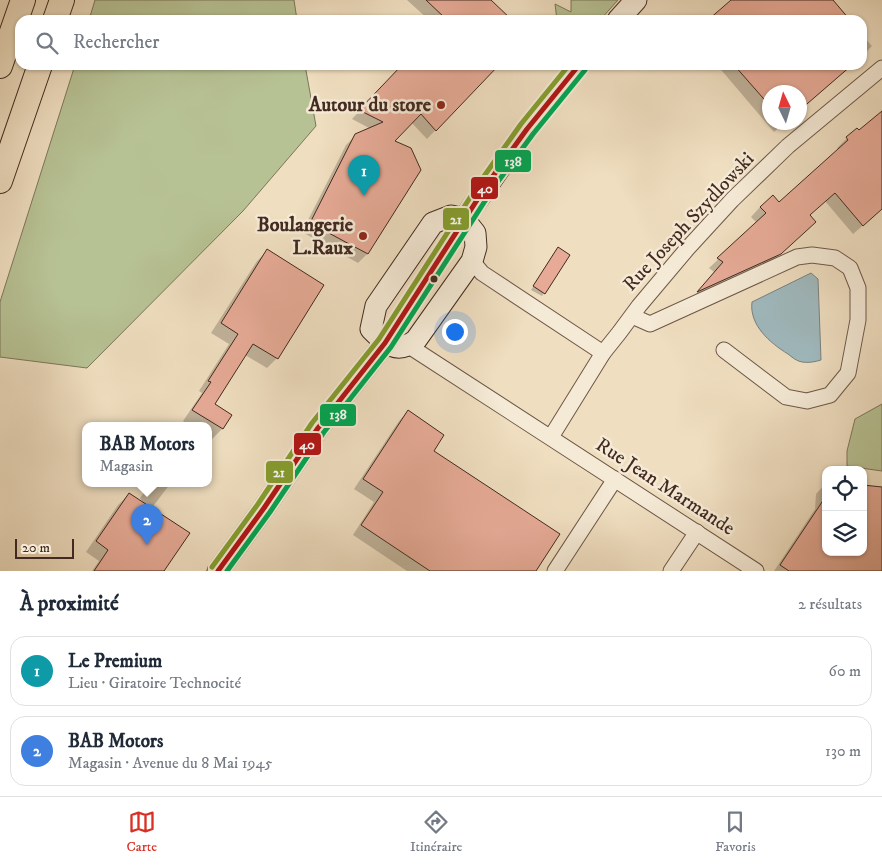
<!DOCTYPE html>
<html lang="fr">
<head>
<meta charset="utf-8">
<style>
	:root { --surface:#fff; --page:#f6f6f7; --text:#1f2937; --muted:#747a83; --line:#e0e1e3; --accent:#d93025 }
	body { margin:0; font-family:"IM FELL DW Pica",serif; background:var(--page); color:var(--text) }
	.controls { position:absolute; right:15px; bottom:15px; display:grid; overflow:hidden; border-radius:10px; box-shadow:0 1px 4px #0004 }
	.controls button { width:45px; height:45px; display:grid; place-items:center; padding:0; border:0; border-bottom:1px solid var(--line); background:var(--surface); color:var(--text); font:25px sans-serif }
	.compass { position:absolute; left:762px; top:85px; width:45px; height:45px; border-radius:50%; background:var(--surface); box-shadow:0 1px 4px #0004; rotate:355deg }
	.scale { position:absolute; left:15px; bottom:12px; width:59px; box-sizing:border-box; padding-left:5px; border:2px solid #422a20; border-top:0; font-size:14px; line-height:18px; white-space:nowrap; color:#422a20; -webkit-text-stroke:4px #f5ead6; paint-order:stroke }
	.you { position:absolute; left:454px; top:331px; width:18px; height:18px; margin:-12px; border:4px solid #fff; border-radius:50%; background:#1a73e8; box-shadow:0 0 0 8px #1a73e833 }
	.badge { display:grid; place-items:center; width:32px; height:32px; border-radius:50%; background:var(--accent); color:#fff; font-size:16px; font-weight:700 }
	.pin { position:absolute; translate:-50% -41px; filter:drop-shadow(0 1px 2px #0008) }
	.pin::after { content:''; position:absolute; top:26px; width:18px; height:15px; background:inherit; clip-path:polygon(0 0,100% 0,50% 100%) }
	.popup { position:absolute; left:82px; top:422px; width:130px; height:65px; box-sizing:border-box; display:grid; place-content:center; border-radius:10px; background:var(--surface); filter:drop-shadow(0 1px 4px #0005); font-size:16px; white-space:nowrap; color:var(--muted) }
	.popup b { font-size:19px; color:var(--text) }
	.popup::after { content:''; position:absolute; left:50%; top:100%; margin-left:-10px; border:10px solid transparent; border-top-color:var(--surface) }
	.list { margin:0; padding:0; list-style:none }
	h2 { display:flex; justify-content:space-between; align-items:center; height:65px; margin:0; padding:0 20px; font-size:21px }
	h2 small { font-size:16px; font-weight:400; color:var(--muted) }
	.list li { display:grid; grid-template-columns:32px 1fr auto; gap:15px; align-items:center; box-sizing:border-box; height:70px; margin:0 10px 10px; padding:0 10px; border:1px solid var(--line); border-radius:15px }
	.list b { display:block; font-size:19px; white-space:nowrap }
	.list p { margin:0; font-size:16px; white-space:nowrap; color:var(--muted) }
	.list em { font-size:16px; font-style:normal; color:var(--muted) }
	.icon { flex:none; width:28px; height:28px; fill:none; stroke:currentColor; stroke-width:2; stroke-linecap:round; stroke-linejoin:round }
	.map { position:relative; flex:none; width:882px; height:571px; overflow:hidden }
	.search { position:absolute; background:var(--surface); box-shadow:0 1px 4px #0004; left:15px; right:15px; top:15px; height:55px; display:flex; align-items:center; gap:12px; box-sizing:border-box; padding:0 18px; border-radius:15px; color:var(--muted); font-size:19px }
	.sheet { height:225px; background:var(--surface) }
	nav { display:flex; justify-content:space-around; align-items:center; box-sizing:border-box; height:70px; border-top:1px solid var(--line); background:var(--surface); font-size:14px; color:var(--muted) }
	nav a { display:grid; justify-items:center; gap:2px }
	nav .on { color:var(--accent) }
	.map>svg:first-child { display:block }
	.green { fill:#b7c294; stroke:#7c765a }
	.water { fill:#9fb9be; stroke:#7a807f }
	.shadow { fill:#0003 }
	.building { fill:#e6aa96; stroke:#422a20 }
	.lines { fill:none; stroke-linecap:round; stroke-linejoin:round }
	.lane-casing { stroke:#6d5748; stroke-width:9 }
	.street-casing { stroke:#6d5748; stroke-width:17 }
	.secondary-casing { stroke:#422a20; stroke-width:23 }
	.primary-casing { stroke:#422a20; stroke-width:26 }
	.lane { stroke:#f5ead6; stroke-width:8 }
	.street { stroke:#f5ead6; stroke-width:15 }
	.secondary { stroke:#f5ead6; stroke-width:21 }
	.primary { stroke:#efdec0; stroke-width:24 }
	.bus-1-casing { stroke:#f5ead6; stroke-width:9 }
	.bus-2-casing { stroke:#f5ead6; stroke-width:9 }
	.bus-3-casing { stroke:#f5ead6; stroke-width:9 }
	.bus-1 { stroke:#b21515; stroke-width:5 }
	.bus-2 { stroke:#00a651; stroke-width:5 }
	.bus-3 { stroke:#849d2d; stroke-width:5 }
	.poi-dot { fill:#8f2418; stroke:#f5ead6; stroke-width:2 }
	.bus-dot { fill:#422a20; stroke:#f5ead6; stroke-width:2 }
	.labels { text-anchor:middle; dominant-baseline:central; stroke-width:5; stroke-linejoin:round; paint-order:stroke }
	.poi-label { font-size:20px; font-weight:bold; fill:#422a20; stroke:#f5ead6; text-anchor:end }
	.street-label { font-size:20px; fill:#422a20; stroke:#f5ead6 }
	.line-badge { stroke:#f5ead6; stroke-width:2 }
	.badge-label { font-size:14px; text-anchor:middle; font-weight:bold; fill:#fff }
</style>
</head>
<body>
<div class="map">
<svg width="882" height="571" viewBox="0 0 882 571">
	<rect width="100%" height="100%" fill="#efdec0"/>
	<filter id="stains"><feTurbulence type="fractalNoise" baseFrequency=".004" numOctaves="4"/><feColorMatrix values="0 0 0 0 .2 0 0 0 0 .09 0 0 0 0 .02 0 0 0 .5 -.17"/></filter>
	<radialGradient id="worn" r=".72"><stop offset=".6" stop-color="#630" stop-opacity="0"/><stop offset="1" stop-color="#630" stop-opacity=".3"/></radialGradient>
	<g class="green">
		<polygon points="95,0 294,0 297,20 89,20"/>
		<polygon points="571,0 618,0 600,20 557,20 555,4 571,12"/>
		<polygon points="75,65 305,65 316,126 243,211 87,368 0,357 0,302"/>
		<polygon points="882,404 882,471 847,466 847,451 855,419"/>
	</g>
	<path class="water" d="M811,273L818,279L821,360C814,362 809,363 802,362C796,361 792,357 788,354C770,343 749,325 752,302Z"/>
	<g class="shadow">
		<polygon points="407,0 489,0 510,20 429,20"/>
		<polygon points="862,35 872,46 862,56"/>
		<polygon points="403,65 498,65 427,139 411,122 393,141 419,170 367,254 358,263 302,232 346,145 355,136 371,129 352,119"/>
		<polygon points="717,65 852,65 800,110 800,92 770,92 770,122 785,122 774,132"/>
		<polygon points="882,112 882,209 853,234 825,201 808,216 805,231 771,263 692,299 714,272 709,268 757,223 751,217 760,207 779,203 839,150 837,148 847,138 857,129 859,132"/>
		<polygon points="267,251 277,358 267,368 245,355 213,404 230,415 222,429 212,439 208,437 208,426 190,426 183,421 202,393 199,391 229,344 211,333 257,261"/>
		<polygon points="556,251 544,293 542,296 531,290"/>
		<polygon points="408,411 432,451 534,571 407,571 353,535 374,502 354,489 399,421"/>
		<polygon points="150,484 170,484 151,509 163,571 92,571 99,561 86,552 118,505 129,494 144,504 140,498"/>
		<polygon points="825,484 826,552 863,552 882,488 882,571 774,571 815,509 816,494"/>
	</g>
	<g class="building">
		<polygon points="426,0 491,0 512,20 447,20"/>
		<polygon points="731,0 833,0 850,20 708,20"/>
		<polygon points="402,65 499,65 436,131 421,114 395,141 411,148 421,170 368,254 310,223 355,134 383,122 359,110"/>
		<polygon points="734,65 852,65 800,110 800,92 770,92 770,106"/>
		<polygon points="882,111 882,209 863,226 835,193 810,215 816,222 781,254 697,292 723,262 717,258 766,213 760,207 773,195 779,202 848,140 846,137 857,128 859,130"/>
		<polygon points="558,247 570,255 545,294 533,286"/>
		<polygon points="267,249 324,285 278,359 253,344 215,404 232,415 223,429 192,410 211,382 208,381 238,334 221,323"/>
		<polygon points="408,410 444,435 434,451 560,534 536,571 430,571 361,525 383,492 363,479"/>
		<polygon points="863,485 882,487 882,571 789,571 780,565 826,496 826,552 863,552"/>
		<polygon points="129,493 190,533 164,571 94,571 108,550 96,541"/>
	</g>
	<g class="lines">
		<defs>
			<polyline id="lane" points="385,341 463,221"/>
			<g id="street">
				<polyline points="472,261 482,273 603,353"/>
				<polyline points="632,316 650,324 797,257 812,255 835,258 850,268 858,288 858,320 848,373 830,395 807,401 786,397 724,350"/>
				<polyline points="409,346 756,571"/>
				<polyline points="551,437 603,353 619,333 639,306 687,249 732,200 788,146 882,68"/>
				<polyline points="555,571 615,479"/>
				<polyline points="671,571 697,532"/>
			</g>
			<g id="secondary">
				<polyline points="618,20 636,0"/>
				<path d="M451,216L464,219L475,233L476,247L472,261L416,340C397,355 386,344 371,329L376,306L433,223Z"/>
				<polyline points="464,219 527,129 579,65"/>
				<polyline points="218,571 264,508 318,428 385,343"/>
			</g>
			<g id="primary">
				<polyline points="55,20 62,0"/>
				<polyline points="0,66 23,0"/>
				<polyline points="0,181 40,65"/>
			</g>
		</defs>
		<use href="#lane" class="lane-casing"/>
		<use href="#street" class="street-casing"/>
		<use href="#secondary" class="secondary-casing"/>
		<use href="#primary" class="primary-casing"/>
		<use href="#lane" class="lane"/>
		<use href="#street" class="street"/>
		<use href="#secondary" class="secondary"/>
		<use href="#primary" class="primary"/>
		<defs>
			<polyline id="bus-1" points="218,571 264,508 318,428 385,343 488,183 527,129 579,65"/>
			<polyline id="bus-2" points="227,571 270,512 324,432 391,347 494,187 533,134 585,70"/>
			<polyline id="bus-3" points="212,567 258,504 312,423 379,339 482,179 521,124 569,65"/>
		</defs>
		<use href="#bus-1" class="bus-1-casing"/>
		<use href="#bus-2" class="bus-2-casing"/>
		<use href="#bus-3" class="bus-3-casing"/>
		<use href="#bus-1" class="bus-1"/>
		<use href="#bus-2" class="bus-2"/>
		<use href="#bus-3" class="bus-3"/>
	</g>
	<g class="poi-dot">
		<circle cx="441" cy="105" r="5"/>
		<circle cx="363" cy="236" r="5"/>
	</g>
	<circle class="bus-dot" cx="434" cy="279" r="4.5"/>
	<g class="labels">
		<g class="poi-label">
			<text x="431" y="105">Autour du store</text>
			<text x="353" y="225">Boulangerie<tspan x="353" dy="23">L.Raux</tspan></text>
		</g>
		<g class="street-label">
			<text transform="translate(689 222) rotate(-47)">Rue Joseph Szydlowski</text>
			<text transform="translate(665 487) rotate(33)">Rue Jean Marmande</text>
		</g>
	</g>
	<g class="line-badge">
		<rect x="494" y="149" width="38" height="24" rx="5" fill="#00a651"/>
		<rect x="470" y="176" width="29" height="24" rx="5" fill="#b21515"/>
		<rect x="442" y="207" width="28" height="24" rx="5" fill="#849d2d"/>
		<rect x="319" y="403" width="38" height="24" rx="5" fill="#00a651"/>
		<rect x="293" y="432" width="29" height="24" rx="5" fill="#b21515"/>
		<rect x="265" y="460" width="29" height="24" rx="5" fill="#849d2d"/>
	</g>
	<g class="badge-label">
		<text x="513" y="166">138</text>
		<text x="485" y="193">40</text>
		<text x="456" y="224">21</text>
		<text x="338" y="419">138</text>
		<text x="307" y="449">40</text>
		<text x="279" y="477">21</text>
	</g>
	<rect width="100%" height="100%" filter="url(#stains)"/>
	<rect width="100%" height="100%" fill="url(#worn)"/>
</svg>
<div class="controls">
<button><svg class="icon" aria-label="locate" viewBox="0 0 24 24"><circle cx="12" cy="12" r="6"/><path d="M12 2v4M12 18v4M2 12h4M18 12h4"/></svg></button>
<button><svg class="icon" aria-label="layers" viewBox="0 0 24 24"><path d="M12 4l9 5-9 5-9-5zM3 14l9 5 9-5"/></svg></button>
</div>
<svg class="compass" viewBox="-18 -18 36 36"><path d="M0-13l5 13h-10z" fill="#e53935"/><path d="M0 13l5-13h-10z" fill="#747a83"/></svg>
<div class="scale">20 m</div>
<div class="you"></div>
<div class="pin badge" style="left:364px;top:196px;background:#0f9aa8">1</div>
<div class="pin badge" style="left:147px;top:545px;background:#3f7fe0">2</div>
<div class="popup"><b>BAB Motors</b>Magasin</div>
<div class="search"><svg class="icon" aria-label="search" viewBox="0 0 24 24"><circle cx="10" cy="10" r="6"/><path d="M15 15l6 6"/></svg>Rechercher</div>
</div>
<section class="sheet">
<h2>À proximité<small>2 résultats</small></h2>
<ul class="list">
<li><span class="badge" style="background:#0f9aa8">1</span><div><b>Le Premium</b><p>Lieu · Giratoire Technocité</p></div><em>60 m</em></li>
<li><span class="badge" style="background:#3f7fe0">2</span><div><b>BAB Motors</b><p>Magasin · Avenue du 8 Mai 1945</p></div><em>130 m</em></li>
</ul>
</section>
<nav>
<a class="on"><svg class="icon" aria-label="map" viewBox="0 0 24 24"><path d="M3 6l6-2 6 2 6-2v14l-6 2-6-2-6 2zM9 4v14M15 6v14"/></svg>Carte</a>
<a><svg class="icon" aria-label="directions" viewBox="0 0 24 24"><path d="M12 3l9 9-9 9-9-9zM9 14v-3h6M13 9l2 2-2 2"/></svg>Itinéraire</a>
<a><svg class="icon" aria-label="saved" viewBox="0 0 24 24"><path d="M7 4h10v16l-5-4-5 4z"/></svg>Favoris</a>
</nav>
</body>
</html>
